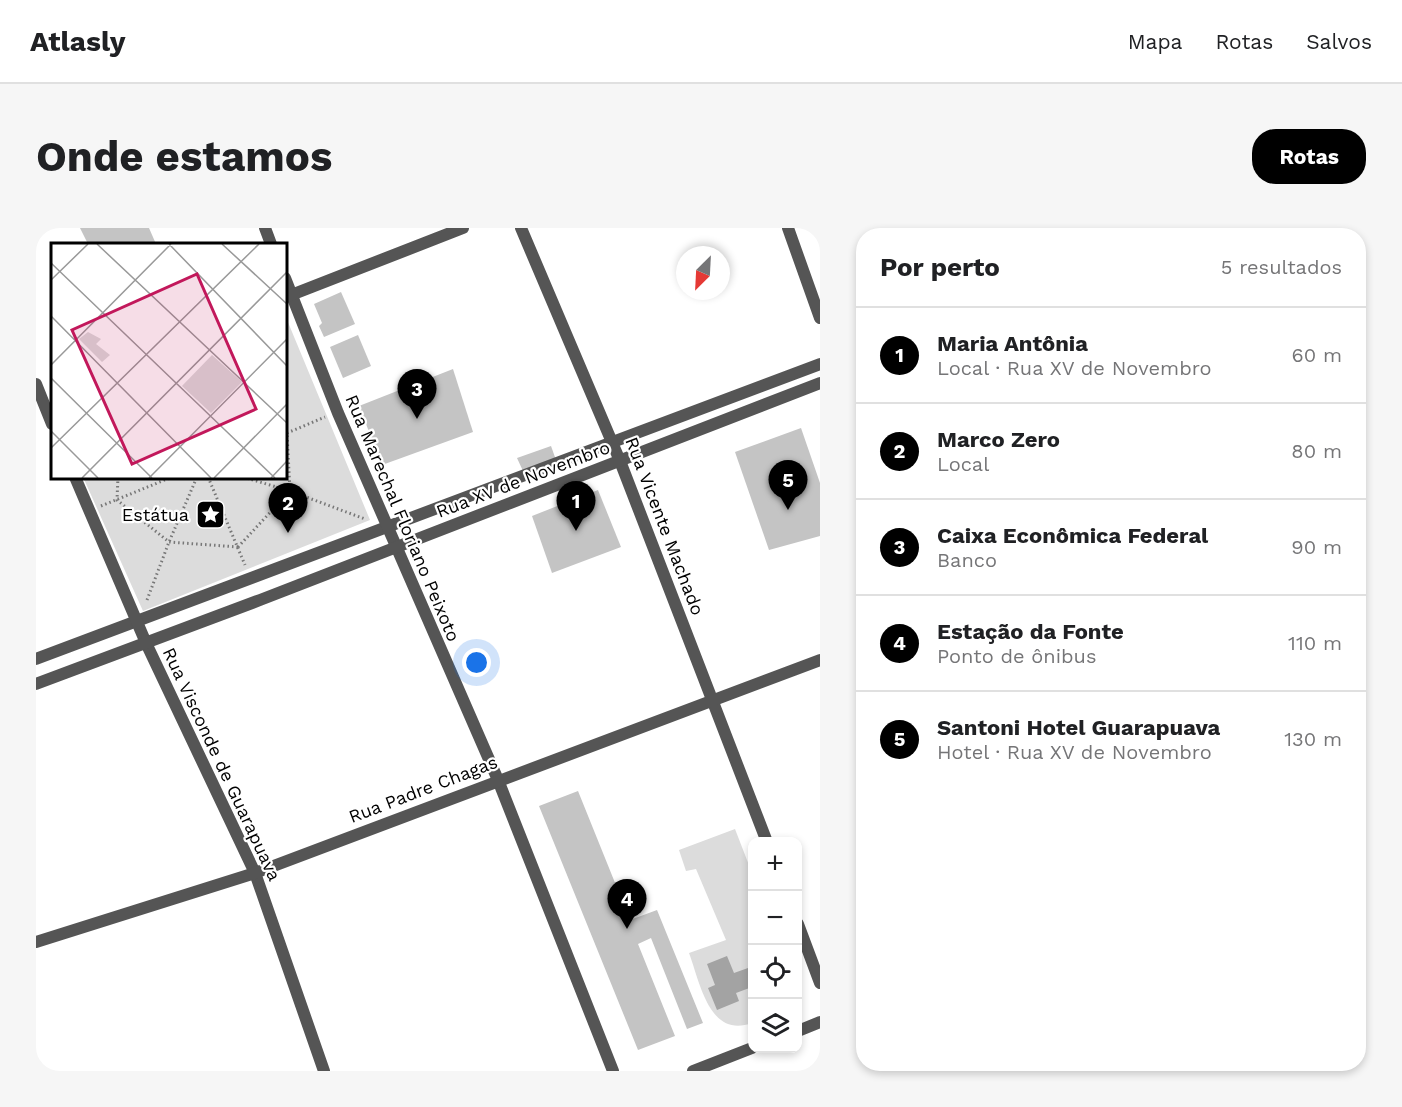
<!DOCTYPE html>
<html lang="pt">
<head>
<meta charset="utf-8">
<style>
	:root { --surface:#fff; --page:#f6f6f6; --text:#202124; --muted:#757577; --line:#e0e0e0; --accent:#000 }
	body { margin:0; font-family:"Work Sans",sans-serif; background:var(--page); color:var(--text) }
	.controls { position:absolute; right:18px; bottom:18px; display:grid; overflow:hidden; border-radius:12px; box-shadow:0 3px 9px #0003 }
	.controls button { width:54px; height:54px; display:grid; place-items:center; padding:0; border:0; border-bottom:2px solid var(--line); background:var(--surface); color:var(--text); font:30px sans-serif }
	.compass { position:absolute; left:640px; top:18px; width:54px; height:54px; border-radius:50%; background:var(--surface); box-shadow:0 3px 9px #0003; rotate:204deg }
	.you { position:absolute; left:441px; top:435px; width:21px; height:21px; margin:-15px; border:4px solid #fff; border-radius:50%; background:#1a73e8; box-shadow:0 0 0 9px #1a73e833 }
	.badge { display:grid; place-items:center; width:39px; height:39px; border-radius:50%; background:var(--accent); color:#fff; font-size:20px; font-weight:700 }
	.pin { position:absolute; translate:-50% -50px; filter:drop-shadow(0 2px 3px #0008) }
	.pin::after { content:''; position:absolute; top:32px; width:21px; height:18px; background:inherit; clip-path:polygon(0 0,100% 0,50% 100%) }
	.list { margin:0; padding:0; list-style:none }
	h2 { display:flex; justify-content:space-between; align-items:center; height:78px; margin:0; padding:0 24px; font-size:26px }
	h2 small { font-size:20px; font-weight:400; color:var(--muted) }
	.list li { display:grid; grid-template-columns:39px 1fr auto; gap:18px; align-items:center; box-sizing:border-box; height:96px; padding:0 24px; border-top:2px solid var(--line) }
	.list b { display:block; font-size:22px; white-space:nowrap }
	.list p { margin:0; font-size:20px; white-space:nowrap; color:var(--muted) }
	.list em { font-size:20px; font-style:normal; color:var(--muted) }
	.icon { flex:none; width:33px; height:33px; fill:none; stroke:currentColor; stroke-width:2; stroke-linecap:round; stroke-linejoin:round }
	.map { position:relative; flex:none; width:784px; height:843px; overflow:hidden; border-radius:24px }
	header { display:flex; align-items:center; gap:36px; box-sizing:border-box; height:84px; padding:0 30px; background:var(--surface); border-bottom:2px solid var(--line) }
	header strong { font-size:28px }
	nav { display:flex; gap:33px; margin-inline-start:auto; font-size:21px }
	.intro { display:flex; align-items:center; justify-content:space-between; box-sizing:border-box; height:144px; padding:0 36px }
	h1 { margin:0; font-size:42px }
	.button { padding:15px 27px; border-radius:24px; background:var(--accent); color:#fff; font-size:21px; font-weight:700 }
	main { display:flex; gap:36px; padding:0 36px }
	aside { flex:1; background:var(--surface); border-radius:24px; box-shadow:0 3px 9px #0003 }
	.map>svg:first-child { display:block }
	.green { fill:#dcdcdc }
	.water { fill:#a3a3a3 }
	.building { fill:#c4c4c4 }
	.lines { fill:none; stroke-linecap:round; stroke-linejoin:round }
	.path { stroke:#777; stroke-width:3; stroke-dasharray:1.5 3; stroke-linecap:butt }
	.pedestrian { stroke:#555; stroke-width:12 }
	.minor { stroke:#555; stroke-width:12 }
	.tertiary { stroke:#555; stroke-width:12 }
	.labels { text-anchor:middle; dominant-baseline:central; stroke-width:4.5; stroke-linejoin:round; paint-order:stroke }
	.street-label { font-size:18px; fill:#000; stroke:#fff }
	.poi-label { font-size:18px; fill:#000; stroke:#fff; text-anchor:end }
	.inset-road { fill:none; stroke:#999; stroke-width:1.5 }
	.view { fill:#c2185b; fill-opacity:0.15; stroke:#c2185b; stroke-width:3 }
	.inset-edge { fill:none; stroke:#000; stroke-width:3 }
</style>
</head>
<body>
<header>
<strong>Atlasly</strong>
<nav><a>Mapa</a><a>Rotas</a><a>Salvos</a></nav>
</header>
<div class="intro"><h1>Onde estamos</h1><a class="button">Rotas</a></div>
<main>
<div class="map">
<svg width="784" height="843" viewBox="0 0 784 843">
	<rect width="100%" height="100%" fill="#fff"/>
	<g class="green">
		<polygon points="249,87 334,292 107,383 47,249 249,249"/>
		<path d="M699,601L716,645V795C673,811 664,754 653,725L690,712L660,641L650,643L643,622Z"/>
	</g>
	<polygon class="water" points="691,728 698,745 712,740 716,753 716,759 700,765 703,773 681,782 672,760 679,757 671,736"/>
	<g class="building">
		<polygon points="44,0 113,0 120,16 52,16"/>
		<polygon points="305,64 319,96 288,109 283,98 286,95 278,76"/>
		<polygon points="322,107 335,138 307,150 294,119"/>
		<polygon points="417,141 437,204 346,237 323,178"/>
		<polygon points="765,200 784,255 784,308 733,322 699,224"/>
		<polygon points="515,218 520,232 487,243 481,230"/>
		<polygon points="562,262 585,319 516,345 496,288"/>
		<polygon points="542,563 594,692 621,682 667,795 651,801 615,710 602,716 639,808 602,822 503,578"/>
	</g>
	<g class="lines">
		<g class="path">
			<polyline points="251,205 289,189"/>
			<polyline points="82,249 81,272 133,314 202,319"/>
			<polyline points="172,249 209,337"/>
			<polyline points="207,249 254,263 329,291"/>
			<polyline points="65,278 136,249"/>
			<polyline points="202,319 254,263 251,205 249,203"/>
			<polyline points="111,372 133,314 161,249"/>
		</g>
		<polyline class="pedestrian" points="0,431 784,136"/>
		<g class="minor">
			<polyline points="229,0 235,16"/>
			<polyline points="485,0 584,233 731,614"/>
			<polyline points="249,50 302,185 462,552 577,843"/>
			<polyline points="250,69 427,0"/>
			<polyline points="0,156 16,196"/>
			<polyline points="39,249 110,415 219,645 288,843"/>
			<polyline points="0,456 224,372 784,155"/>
			<polyline points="762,696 784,755"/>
		</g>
		<g class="tertiary">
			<polyline points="752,0 784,90"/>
			<polyline points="0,714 219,645 784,432"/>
			<polyline points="762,803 784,794"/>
			<polyline points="657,843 716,820"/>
		</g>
	</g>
	<defs>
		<symbol id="sight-square" viewBox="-11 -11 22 22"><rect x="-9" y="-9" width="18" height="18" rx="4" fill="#000" stroke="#fff"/><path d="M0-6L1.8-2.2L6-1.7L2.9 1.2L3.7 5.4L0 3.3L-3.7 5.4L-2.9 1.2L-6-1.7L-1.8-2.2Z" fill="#fff"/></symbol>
	</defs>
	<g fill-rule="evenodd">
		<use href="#sight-square" x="158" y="270" width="33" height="33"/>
	</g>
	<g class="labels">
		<g class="street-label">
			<text transform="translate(487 251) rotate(-21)">Rua XV de Novembro</text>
			<text transform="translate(367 290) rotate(67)">Rua Marechal Floriano Peixoto</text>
			<text transform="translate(629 298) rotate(69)">Rua Vicente Machado</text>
			<text transform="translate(186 536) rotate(65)">Rua Visconde de Guarapuava</text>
			<text transform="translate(387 561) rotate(-21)">Rua Padre Chagas</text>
		</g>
		<g class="poi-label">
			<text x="153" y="286">Estátua</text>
		</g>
	</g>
	<g transform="translate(15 15)">
		<rect width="236" height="236" fill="#fff"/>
		<path d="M37,89L50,96L45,101L59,112L51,119L28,96ZM161,112L191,139L160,170L131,143Z" fill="#dcdcdc"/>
		<path class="inset-road" d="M46,1L236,180M118,1L236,123M171,1L236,61M0,20L224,235M0,37L37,1M0,73L160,235M0,122L120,1M0,135L101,235M0,188L47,235M0,205L208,1M31,235L236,29M98,235L236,96M163,235L236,161M220,235L236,218"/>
		<path class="view" d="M146,31L205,166L81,221L21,87Z"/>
		<rect width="236" height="236" class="inset-edge"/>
	</g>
</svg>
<div class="controls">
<button>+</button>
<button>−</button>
<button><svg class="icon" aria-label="locate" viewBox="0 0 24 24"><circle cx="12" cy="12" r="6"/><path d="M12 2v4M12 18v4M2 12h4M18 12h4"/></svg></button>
<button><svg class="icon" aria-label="layers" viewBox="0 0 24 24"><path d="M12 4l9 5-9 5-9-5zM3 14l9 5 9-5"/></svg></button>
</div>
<svg class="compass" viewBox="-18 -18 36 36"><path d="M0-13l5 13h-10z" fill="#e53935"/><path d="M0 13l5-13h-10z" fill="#757577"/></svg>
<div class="you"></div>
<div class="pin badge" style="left:540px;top:303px">1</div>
<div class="pin badge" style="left:252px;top:305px">2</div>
<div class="pin badge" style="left:381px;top:191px">3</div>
<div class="pin badge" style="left:591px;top:701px">4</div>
<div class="pin badge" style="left:752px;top:282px">5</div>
</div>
<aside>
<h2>Por perto<small>5 resultados</small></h2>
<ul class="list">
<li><span class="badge">1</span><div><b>Maria Antônia</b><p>Local · Rua XV de Novembro</p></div><em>60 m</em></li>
<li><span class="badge">2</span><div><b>Marco Zero</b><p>Local</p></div><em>80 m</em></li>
<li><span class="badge">3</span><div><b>Caixa Econômica Federal</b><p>Banco</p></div><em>90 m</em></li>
<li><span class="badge">4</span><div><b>Estação da Fonte</b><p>Ponto de ônibus</p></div><em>110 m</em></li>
<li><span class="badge">5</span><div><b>Santoni Hotel Guarapuava</b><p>Hotel · Rua XV de Novembro</p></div><em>130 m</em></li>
</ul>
</aside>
</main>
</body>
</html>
